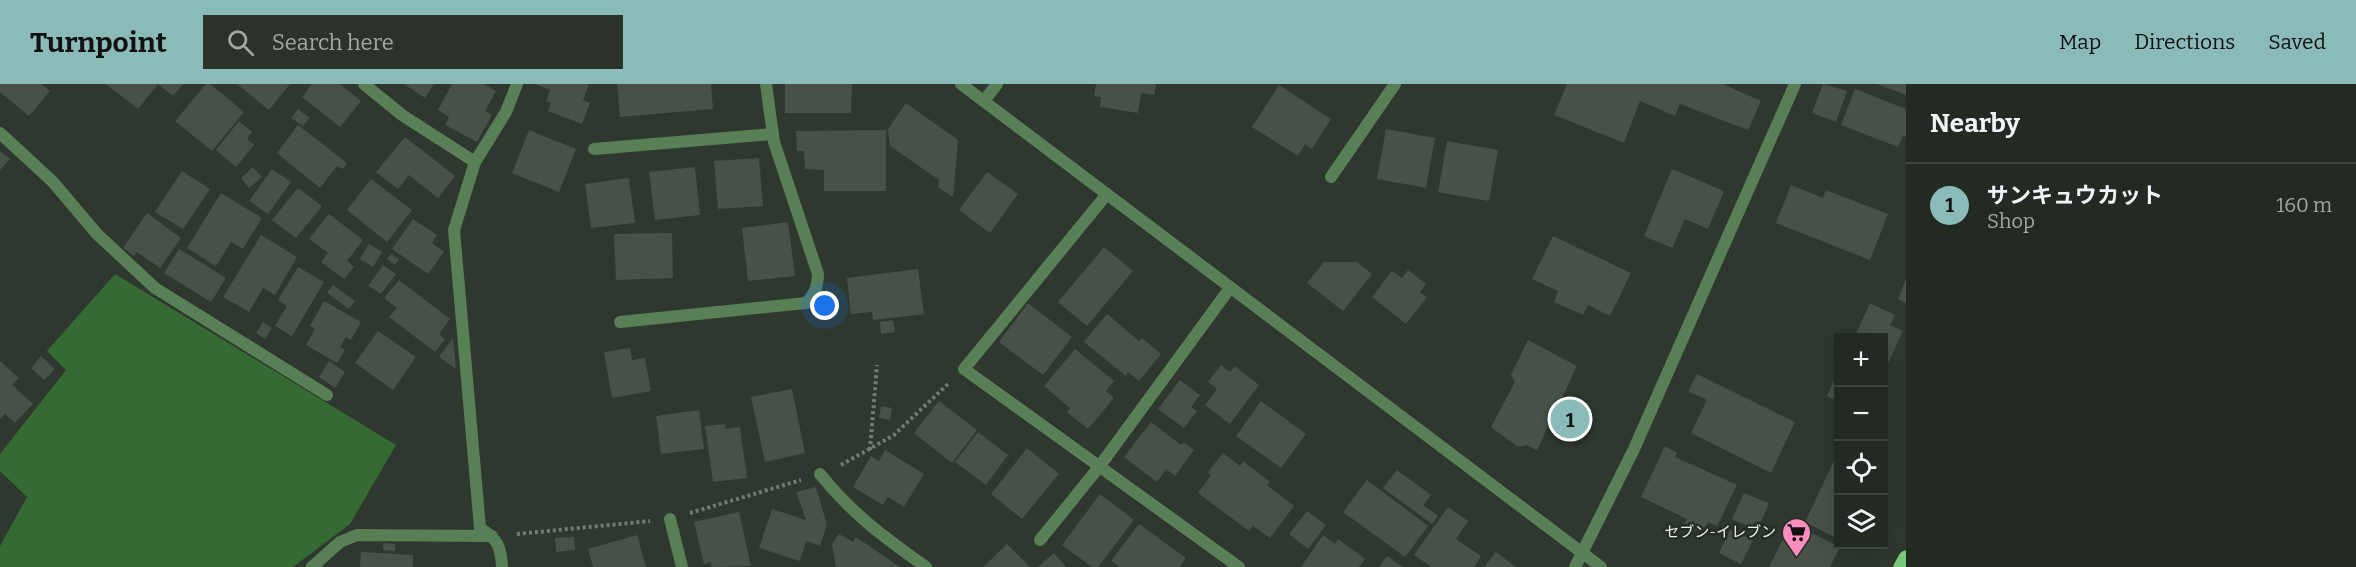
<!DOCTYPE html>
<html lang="en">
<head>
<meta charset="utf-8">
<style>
	:root { --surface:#222a22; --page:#2a322a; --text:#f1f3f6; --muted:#a2a7a5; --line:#3f4640; --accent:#8bbbb9 }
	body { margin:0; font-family:Bitter,"Noto Sans JP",serif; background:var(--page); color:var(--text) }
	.controls { position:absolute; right:18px; bottom:18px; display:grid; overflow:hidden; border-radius:0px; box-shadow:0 6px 24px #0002 }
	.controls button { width:54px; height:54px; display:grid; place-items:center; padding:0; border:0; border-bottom:2px solid var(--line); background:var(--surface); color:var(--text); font:30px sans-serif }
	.you { position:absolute; left:825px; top:222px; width:21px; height:21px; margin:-15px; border:4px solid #fff; border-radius:50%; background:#1a73e8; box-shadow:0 0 0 9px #1a73e833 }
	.badge { display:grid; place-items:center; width:39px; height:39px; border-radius:50%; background:var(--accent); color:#111; font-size:20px; font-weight:700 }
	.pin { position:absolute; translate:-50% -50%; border:3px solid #fff; box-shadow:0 2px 6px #0006 }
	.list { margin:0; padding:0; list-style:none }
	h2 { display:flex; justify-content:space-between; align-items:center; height:78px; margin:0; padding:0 24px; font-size:26px }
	h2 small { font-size:20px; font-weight:400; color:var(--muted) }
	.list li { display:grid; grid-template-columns:39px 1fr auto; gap:18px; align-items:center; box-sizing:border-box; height:84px; padding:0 24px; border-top:2px solid var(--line) }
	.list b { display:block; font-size:22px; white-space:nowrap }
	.list p { margin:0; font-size:20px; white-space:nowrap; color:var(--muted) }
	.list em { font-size:20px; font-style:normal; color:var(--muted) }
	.icon { flex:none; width:33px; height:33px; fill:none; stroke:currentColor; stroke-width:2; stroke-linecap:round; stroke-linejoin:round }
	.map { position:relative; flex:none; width:1906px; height:483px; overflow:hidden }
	header { display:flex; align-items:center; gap:36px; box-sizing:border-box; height:84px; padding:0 30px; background:var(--accent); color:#111 }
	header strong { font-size:28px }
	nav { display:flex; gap:33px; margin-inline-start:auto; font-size:21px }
	.search { width:420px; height:54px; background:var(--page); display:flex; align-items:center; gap:15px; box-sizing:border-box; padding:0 21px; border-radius:0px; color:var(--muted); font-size:22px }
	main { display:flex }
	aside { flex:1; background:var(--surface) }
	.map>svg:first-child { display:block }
	.green { fill:#356b33 }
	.building { fill:#475147 }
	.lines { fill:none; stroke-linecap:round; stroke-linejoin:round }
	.path { stroke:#727a72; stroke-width:4; stroke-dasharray:3 3; stroke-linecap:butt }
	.minor { stroke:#597f57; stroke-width:12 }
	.tertiary { stroke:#597f57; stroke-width:12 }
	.primary { stroke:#79c976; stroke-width:15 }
	.labels { text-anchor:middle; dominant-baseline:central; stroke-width:5; stroke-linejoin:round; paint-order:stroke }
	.poi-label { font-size:15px; fill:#ebf1eb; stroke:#252d24; text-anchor:end }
</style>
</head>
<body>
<header>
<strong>Turnpoint</strong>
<div class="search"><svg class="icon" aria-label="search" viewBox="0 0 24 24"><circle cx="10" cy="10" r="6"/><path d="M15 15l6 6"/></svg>Search here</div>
<nav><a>Map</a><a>Directions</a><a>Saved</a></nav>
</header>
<main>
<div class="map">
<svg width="1906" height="483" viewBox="0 0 1906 483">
	<rect width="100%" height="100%" fill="#2e382e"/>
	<polygon class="green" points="115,190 396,361 350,440 293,483 0,483 0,462 27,413 0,387 0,370 66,286 47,267"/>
	<g class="building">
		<polygon points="0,0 41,0 50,7 29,32 0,8"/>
		<polygon points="106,0 183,0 173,12 158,0 138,25"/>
		<polygon points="206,0 210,0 244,28 212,67 175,37"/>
		<polygon points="237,0 290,0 269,26"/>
		<polygon points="312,0 340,0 361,17 340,43 302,13"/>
		<polygon points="404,0 434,0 425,14"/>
		<polygon points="452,0 484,0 496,7 485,27 492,31 477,58 445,41 449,33 438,26"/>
		<polygon points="535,0 589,0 583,16 590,19 582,40 548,27 551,19 546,17 550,6"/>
		<polygon points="617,0 711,0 713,25 620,33"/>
		<polygon points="785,0 852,0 851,29 785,29"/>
		<polygon points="1096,0 1156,0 1154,11 1141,9 1138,29 1100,23 1101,13 1094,12"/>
		<polygon points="1567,0 1723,0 1761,17 1748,46 1680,20 1675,32 1640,17 1624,59 1554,31"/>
		<polygon points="1823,0 1847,7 1836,38 1812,29"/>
		<polygon points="1877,0 1906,0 1906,11"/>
		<polygon points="1279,1 1331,35 1312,65 1305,60 1298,72 1252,43"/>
		<polygon points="1855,5 1906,25 1906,53 1903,52 1898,63 1841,41"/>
		<polygon points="906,19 958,56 953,113 938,103 939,96 890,62 888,45"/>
		<polygon points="298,25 310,34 303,42 291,34"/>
		<polygon points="239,37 252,48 247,55 254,61 236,83 216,66"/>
		<polygon points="298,41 347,79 343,85 337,82 320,104 277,69"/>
		<polygon points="1386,45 1435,54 1426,104 1377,95"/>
		<polygon points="529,46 576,65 559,108 512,89"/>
		<polygon points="886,46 886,107 824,107 824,86 805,85 804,67 797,67 796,47"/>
		<polygon points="405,53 455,92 438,114 409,91 398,105 376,88"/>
		<polygon points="1447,57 1498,66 1489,117 1438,108"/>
		<polygon points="0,67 10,75 0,86"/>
		<polygon points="759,74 763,122 718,125 714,77"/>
		<polygon points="253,83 262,93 249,104 241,94"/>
		<polygon points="695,83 700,131 655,136 649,88"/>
		<polygon points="272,85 291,98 268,130 249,117"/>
		<polygon points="1672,85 1724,107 1708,145 1685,135 1672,164 1644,152"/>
		<polygon points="182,87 210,105 183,145 155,128"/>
		<polygon points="987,88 1018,110 990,149 959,126"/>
		<polygon points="629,94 635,139 591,144 585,100"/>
		<polygon points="371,95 412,126 387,158 347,126"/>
		<polygon points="1791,101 1823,114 1826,106 1888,130 1870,176 1776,139"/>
		<polygon points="298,104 322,122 296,154 272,136"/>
		<polygon points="221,109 262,134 243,165 231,158 216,182 187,164"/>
		<polygon points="147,129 181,154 160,184 137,168 134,172 123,164"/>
		<polygon points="329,130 363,156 347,177 354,183 344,195 321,178 328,169 309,155"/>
		<polygon points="413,135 437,151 432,159 444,168 428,190 392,165"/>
		<polygon points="788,138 795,192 748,197 742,144"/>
		<polygon points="672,149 673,194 616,196 614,150"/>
		<polygon points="261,151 297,173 275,211 263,204 249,228 223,213"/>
		<polygon points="1553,152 1631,189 1610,232 1588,221 1583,231 1554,218 1558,207 1532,195"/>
		<polygon points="369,160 382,168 373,183 360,175"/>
		<polygon points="1104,163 1133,187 1087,242 1058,218"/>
		<polygon points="179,165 226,194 211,218 164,189"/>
		<polygon points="391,170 399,175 395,181 387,175"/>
		<polygon points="1324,178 1357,178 1372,190 1343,227 1307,199"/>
		<polygon points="383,181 396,190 381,210 368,202"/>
		<polygon points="298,183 324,198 292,252 275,242 287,222 278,216"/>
		<polygon points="918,185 924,230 873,236 872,228 851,230 847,194"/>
		<polygon points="1408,186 1426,200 1420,208 1427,213 1406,240 1372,213 1392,187 1402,194"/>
		<polygon points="1906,195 1906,219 1898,215"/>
		<polygon points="399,196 450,235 439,250 445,255 435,268 389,233 397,224 384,214"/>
		<polygon points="333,201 355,217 349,225 327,209"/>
		<polygon points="324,217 361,238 351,256 346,253 340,263 345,266 337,279 306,261 315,245 310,242"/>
		<polygon points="1028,219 1072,253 1043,291 999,258"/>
		<polygon points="1870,219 1895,231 1890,241 1903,247 1884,288 1884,254 1854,254"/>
		<polygon points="1107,230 1139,257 1142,254 1161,270 1139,297 1128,288 1126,292 1084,258"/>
		<polygon points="893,236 895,248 881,250 880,238"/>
		<polygon points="263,238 272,244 265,255 256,249"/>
		<polygon points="378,247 416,273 393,306 355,279"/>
		<polygon points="453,254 456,285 439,273"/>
		<polygon points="1528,256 1577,282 1537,366 1526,361 1518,363 1491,343 1515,298 1511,291"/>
		<polygon points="630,264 632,276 645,274 651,307 612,314 604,268"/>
		<polygon points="1075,265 1114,297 1106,307 1114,314 1088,345 1067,328 1070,324 1044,302"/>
		<polygon points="41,272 55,285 44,296 31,284"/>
		<polygon points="0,277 19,294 12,301 33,320 15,339 5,330 0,335"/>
		<polygon points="329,277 345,288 335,304 319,293"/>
		<polygon points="1221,281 1230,288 1235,282 1259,301 1230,340 1205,321 1217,305 1208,298"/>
		<polygon points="1838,286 1838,317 1827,312"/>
		<polygon points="1697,290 1795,338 1771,389 1691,349 1707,316 1688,307"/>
		<polygon points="1180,296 1200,311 1191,323 1197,327 1184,344 1158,325"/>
		<polygon points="792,305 805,369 765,378 751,313"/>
		<polygon points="939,317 977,346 952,379 914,349"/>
		<polygon points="1261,317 1306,350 1281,384 1236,352"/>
		<polygon points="881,322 892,324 890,336 879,334"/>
		<polygon points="699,326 704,365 661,370 656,332"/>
		<polygon points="1151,338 1181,361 1184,358 1194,366 1175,392 1166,385 1157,398 1124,373"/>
		<polygon points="725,340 726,345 740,343 747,394 713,398 705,342"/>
		<polygon points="978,348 1008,371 986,401 955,378"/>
		<polygon points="1665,362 1677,369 1675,373 1737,401 1717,442 1708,438 1702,449 1684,440 1687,435 1641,413"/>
		<polygon points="1027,364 1059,390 1022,435 991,410"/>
		<polygon points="885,366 924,390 904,423 888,413 883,421 853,403 871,372 879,377"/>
		<polygon points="1838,368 1838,455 1805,438"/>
		<polygon points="1223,369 1240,382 1243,377 1270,398 1267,401 1294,422 1270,454 1253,442 1249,447 1198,409 1211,391 1208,388"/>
		<polygon points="1397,386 1431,411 1423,421 1438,432 1432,440 1383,404"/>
		<polygon points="1367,396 1428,442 1405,473 1343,428"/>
		<polygon points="816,403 827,441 820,462 806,457 800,477 759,464 772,425 806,436 796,408"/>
		<polygon points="1744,409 1769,419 1757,447 1732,435"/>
		<polygon points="1100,410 1134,436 1098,483 1092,483 1062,461"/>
		<polygon points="1448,423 1468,437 1456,455 1481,472 1474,483 1432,483 1414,471"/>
		<polygon points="1307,427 1326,441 1308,465 1289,450"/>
		<polygon points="739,428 751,482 712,483 710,478 704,480 694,438"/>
		<polygon points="1791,439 1840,463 1830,483 1769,483"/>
		<polygon points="1139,440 1186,474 1180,483 1120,483 1111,477"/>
		<polygon points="1730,446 1753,456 1741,480 1719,469"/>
		<polygon points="839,450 853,458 856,453 900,483 836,483 832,460"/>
		<polygon points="637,451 646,483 593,483 588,465"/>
		<polygon points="1323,451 1335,460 1338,455 1365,475 1359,483 1301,483"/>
		<polygon points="574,453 575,466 556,468 555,454"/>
		<polygon points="383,459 395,460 395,467 383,466"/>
		<polygon points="1007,460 1030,483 983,483"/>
		<polygon points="361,468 413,471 413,483 360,483"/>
		<polygon points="1496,468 1516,483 1484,483"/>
		<polygon points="1054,469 1066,483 1038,483"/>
		<polygon points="1387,472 1403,483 1379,483"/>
	</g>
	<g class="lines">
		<g class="path">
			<polyline points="870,366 877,281"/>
			<polyline points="841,381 894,351 949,299"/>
			<polyline points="690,429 801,396"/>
			<polyline points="517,450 650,437"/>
		</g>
		<g class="minor">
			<path d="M364,0L402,31L475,78L454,146L480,444C498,455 501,463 502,483"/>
			<polyline points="984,17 997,0"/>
			<polyline points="0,49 53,98 97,150 155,204 327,311"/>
			<polyline points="594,65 773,50"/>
			<polyline points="475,78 506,28 517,0"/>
			<polyline points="1331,93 1395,0"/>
			<polyline points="1107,110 964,285 1239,483"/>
			<path d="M620,238L806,219C815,211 818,202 818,190L774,58L766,0"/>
			<path d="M820,390C852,430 885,454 926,483"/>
			<polyline points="670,435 682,483"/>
			<polyline points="1040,456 1099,383 1230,204"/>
			<polyline points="312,483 340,458 357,451 492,452"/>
			<polyline points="1575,483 1634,365 1795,0"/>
		</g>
		<polyline class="tertiary" points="961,0 1601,483"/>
		<polyline class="primary" points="1901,483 1906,474"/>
	</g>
	<defs>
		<symbol id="supermarket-pin" viewBox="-11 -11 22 30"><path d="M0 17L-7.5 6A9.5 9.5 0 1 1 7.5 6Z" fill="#fd8ebf" stroke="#252d24"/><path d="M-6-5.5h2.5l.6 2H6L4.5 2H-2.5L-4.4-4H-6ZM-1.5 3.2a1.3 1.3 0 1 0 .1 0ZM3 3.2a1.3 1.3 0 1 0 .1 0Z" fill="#111"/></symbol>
	</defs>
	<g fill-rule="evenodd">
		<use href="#supermarket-pin" x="1780" y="432" width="33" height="45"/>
	</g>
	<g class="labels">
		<g class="poi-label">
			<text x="1776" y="448">セブン-イレブン</text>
		</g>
	</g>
</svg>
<div class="controls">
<button>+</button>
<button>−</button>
<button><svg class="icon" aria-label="locate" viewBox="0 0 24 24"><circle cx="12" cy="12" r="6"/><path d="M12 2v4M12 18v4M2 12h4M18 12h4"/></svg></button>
<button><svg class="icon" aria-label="layers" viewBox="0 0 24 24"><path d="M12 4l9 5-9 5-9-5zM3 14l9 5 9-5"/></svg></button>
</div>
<div class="you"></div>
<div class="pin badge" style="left:1570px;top:335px">1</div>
</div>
<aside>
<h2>Nearby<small></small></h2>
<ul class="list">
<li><span class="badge">1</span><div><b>サンキュウカット</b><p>Shop</p></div><em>160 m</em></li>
</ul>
</aside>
</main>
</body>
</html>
